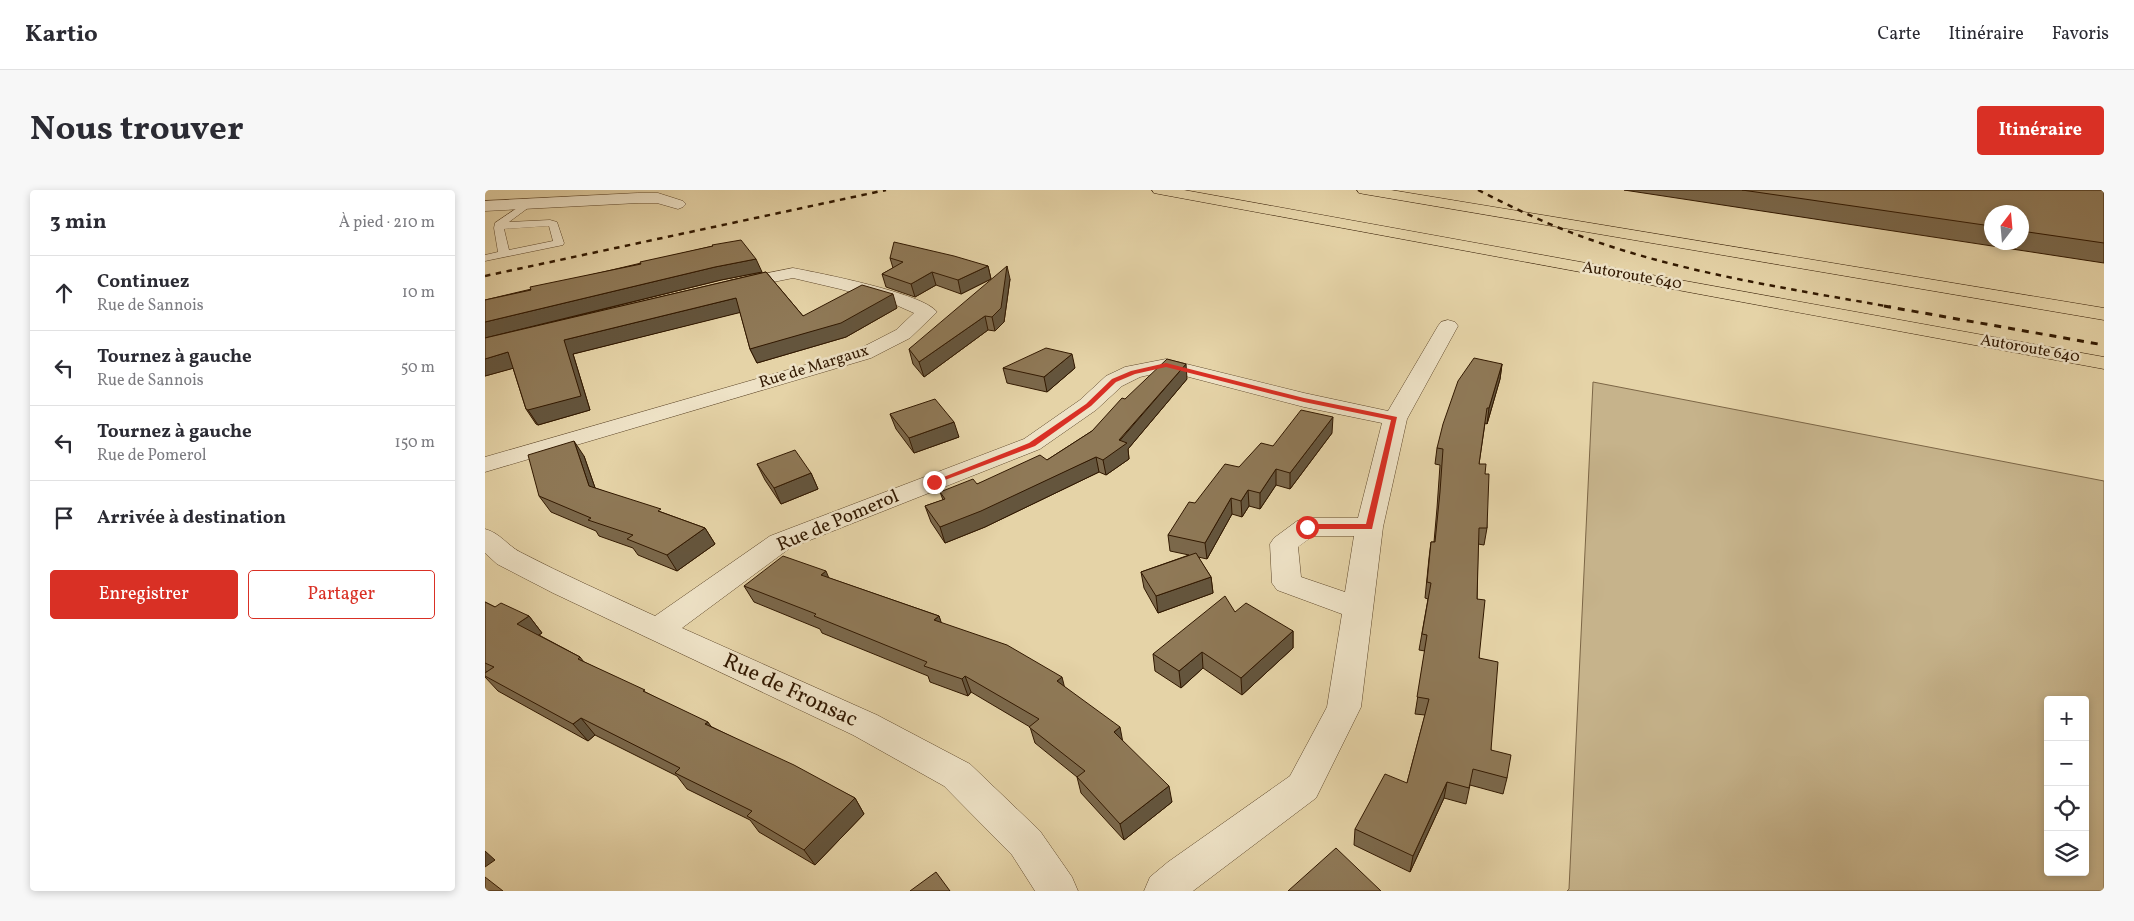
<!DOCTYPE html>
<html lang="fr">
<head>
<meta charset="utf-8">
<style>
	:root { --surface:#fff; --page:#f7f7f7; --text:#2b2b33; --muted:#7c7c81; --line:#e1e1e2; --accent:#d93025 }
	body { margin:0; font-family:Vollkorn,serif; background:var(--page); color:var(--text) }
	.controls { position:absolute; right:15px; bottom:15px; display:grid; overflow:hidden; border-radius:5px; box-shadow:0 2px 8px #0003 }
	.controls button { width:45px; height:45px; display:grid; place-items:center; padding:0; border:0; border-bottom:1px solid var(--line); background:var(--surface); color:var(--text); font:25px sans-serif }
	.compass { position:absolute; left:1499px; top:15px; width:45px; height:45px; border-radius:50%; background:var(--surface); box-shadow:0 2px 8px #0003; rotate:16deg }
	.stop { position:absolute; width:15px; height:15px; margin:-11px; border:4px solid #d93025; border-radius:50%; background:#fff }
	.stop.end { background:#d93025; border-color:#fff; box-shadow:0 1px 5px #0008 }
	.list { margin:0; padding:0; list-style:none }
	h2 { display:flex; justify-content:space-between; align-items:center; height:65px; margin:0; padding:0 20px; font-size:21px }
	h2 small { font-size:16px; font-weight:400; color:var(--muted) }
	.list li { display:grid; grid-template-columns:32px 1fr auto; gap:15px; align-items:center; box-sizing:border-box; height:75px; padding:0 20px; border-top:1px solid var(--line) }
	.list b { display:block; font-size:19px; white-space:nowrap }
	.list p { margin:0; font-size:16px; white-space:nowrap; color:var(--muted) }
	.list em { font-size:16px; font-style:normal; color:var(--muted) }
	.actions { display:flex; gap:10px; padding:15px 20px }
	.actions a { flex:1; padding:11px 0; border:1px solid var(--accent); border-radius:5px; text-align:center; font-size:18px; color:var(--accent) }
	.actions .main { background:var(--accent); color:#fff }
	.icon { flex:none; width:28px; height:28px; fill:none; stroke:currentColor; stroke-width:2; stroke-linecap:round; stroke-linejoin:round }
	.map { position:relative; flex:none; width:1619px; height:701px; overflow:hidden; border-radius:5px }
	header { display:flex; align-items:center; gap:30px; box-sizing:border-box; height:70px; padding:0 25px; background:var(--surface); border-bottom:1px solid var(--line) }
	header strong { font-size:24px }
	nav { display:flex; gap:28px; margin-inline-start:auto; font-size:18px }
	.intro { display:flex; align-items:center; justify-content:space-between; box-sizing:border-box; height:120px; padding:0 30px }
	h1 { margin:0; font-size:35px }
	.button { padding:12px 22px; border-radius:5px; background:var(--accent); color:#fff; font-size:18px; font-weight:700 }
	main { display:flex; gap:30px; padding:0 30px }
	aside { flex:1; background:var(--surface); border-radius:5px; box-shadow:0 2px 8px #0003 }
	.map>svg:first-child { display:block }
	.green { fill:#c6b38b; stroke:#7c6646; fill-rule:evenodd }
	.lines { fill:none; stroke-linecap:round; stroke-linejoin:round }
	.service-casing { stroke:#5e472a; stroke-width:1 }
	.minor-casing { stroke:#5e472a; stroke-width:1 }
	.motorway-casing { stroke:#311800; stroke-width:1 }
	.service { fill:#eee2c6; fill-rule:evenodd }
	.minor { fill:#eee2c6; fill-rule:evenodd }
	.motorway { fill:#e5d3a7; fill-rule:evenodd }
	.rail-far1 { stroke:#311800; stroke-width:2.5; stroke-dasharray:5.5 5.5; stroke-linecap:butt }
	.rail { stroke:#311800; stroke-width:3; stroke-dasharray:7 7; stroke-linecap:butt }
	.wall { fill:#7b684b; stroke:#311800; fill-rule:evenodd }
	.shaded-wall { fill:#64553d; stroke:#311800 }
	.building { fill:#8f7957; stroke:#311800 }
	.route { fill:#d93025 }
	.labels { text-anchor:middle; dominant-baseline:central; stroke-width:5; stroke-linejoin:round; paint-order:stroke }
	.far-street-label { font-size:16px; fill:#311800; stroke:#eee2c6 }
	.street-label { font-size:19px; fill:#311800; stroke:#eee2c6 }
	.near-street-label { font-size:22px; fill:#311800; stroke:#eee2c6 }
</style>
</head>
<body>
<header>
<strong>Kartio</strong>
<nav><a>Carte</a><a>Itinéraire</a><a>Favoris</a></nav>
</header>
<div class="intro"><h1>Nous trouver</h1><a class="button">Itinéraire</a></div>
<main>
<aside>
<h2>3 min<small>À pied · 210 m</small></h2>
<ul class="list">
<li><svg class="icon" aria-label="ahead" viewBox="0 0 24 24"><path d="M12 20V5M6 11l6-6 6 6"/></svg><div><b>Continuez</b><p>Rue de Sannois</p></div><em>10 m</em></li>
<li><svg class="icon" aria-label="left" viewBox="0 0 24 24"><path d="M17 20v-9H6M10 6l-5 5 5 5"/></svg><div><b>Tournez à gauche</b><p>Rue de Sannois</p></div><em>50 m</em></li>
<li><svg class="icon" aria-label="left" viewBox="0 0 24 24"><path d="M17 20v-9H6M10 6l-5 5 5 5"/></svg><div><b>Tournez à gauche</b><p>Rue de Pomerol</p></div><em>150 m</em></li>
<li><svg class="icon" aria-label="arrive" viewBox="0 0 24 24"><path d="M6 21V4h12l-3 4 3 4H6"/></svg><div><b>Arrivée à destination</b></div></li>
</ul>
<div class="actions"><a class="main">Enregistrer</a><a>Partager</a></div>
</aside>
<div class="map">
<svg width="1619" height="701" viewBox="0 0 1619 701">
	<rect width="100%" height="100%" fill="#e5d3a7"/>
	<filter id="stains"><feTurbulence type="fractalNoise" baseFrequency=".004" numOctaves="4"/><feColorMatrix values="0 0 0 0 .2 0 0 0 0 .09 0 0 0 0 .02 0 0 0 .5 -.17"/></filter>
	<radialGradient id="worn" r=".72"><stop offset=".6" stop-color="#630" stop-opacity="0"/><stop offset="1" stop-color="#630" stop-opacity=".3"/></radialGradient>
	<path class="green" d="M1108,192L1619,291V701H1082L1084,699ZM1563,510H1600V682H1563Z"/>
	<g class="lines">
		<defs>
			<path id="service" d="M44,10L49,13L47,15L24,32L65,30L72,32L79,53L78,55L0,71V65L13,62L9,38L10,33ZM64,36L68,51L24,60L19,39Z"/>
			<g id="minor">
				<polygon points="153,3 173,3 198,11 201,14 198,17 193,19 172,13 153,13 0,21 0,11"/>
				<path d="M308,78C334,83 438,103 452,122L425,148L386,168L0,282V267L372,160L411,140L429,123L411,115L355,99L308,88L249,100L243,99L240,95L243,91Z"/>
				<path d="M963,130L970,132L973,136L922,229L898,337L876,517L831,608L708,701H659L665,687L683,672L805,586L842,517L857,424L792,400L787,393L785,354L789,348L812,331L822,328H873L897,233L819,217L681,181L655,187L637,196L611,220L555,259L305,358L197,438L392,525L485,574L555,641L587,687L593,701H550L527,665L459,596L368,545L68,403L12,374L0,363V339C15,343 22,355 35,362C79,385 125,405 170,426L285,346L539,249L595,210L621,186L640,177L681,169L819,203L903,221L953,136L956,132ZM828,346H869L860,402L816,387L813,357Z"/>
			</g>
			<g id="motorway">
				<polygon points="667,0 699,0 1619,167 1619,179 674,4 669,3"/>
				<polygon points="872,0 906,0 1619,118 1619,130 879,4 874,3"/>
			</g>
		</defs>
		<use href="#service" class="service-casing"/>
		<use href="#minor" class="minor-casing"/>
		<use href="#motorway" class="motorway-casing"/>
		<use href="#service" class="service"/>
		<use href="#minor" class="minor"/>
		<use href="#motorway" class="motorway"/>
		<g class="rail-far1">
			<path d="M993,0C1019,13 1045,26 1072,37C1178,80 1294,97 1406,117"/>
			<polyline points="0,86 401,0"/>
		</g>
		<polyline class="rail" points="1399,116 1619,155"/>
	</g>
	<g class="wall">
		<path d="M1139,0H1619V73ZM1506,22H1536V52H1506Z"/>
		<polygon points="228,56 277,82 236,90 43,138 281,82 318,126 412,118 361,147 272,173 265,159 255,122 88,164 105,220 53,235 51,234 41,219 28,178 0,186 0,110"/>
		<polygon points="405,68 503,76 506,89 476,104 451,95 430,107 401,97 397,84 408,78"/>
		<polygon points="525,89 519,132 510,141 503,140 439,187 428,174 424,159"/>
		<polygon points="1017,174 1015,189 1002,234 1000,233 994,274 1000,284 1002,338 999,355 993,354 992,409 994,468 1006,560 1022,588 1018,604 985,595 981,614 959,608 925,682 869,655 870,639 922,593 940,525 930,524 940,461 934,460 943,409 940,408 944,368 946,352 949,352 952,318 955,275 950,274 952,258"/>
		<polygon points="518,178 590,178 562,202 522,193"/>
		<polygon points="702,189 643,259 644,269 621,285 614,282 500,337 460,353 446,332 440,316 458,310 455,302 492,294 562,270 607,241 640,209"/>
		<polygon points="405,224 474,247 429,263 411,239"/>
		<polygon points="847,243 805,299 791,295 775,319 764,316 757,327 747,324 722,369 713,367 726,387 728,403 673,423 659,398 656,382 704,365 685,361 683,345 710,313 754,277 788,256"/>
		<polygon points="99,266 110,298 220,338 230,354 192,381 153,365 148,358 114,346 111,341 66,322 54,306"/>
		<polygon points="272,274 326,283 333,299 296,314 280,290"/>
		<polygon points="344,388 454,426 456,433 580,497 638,551 687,612 639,650 596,603 592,587 550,553 545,537 486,502 483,506 445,492 443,486 337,443 335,439 269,412 259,396"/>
		<polygon points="0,412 10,417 44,426 57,443 54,445 95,467 99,472 162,503 227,537 370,608 379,624 330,675 274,642 265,630 202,599 192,586 110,545 103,551 13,501 0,487 0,483 2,482 0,481"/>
		<polygon points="750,422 808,441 808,458 757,505 718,478 696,498 670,481 668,464"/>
	</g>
	<g class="shaded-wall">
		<polygon points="271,69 277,82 236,90 0,148 0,132 230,77"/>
		<polygon points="503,76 506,89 476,104 473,90"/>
		<polygon points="522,76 525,89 519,132 510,141 507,127"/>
		<polygon points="447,82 451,95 430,107 426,94"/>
		<polygon points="408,104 412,118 361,147 272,173 265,159"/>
		<polygon points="251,108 257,122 88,164 105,220 53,235 43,220 79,150"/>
		<polygon points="500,126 503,140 439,187 434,172"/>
		<polygon points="23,162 33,177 0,186 0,169"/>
		<polygon points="587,164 590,178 562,202 559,187"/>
		<polygon points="701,174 702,189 643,259 644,269 621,285 618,270"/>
		<polygon points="1017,174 1015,189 1002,234 1004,218"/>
		<polygon points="848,227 847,243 805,299 805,283"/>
		<polygon points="469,232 474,247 429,263 424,248"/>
		<polygon points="89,251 99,266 115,312 104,296"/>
		<polygon points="611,267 614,282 500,337 460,353 455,337"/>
		<polygon points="791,279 791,295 775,319 775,303"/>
		<polygon points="326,283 333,299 296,314 289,298"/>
		<polygon points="763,300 764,316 757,327 756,311"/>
		<polygon points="746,308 747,324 722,369 720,353"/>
		<polygon points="220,338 230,354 192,381 182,365"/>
		<polygon points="341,381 348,398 336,385"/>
		<polygon points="726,387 728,403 673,423 671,406"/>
		<polygon points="44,426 57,443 46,450 32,434"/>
		<polygon points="454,426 460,443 449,430"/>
		<polygon points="808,441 808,458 757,505 756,488"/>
		<polygon points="717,462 718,478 696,498 694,481"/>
		<polygon points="480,486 486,502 483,506 477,489"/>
		<polygon points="577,487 581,503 572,491"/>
		<polygon points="96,528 110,545 103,551 88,534"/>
		<polygon points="223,532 234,548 220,534"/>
		<polygon points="635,537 638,553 629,542"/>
		<polygon points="962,592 959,608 925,682 928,666"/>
		<polygon points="684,596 687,612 639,650 635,634"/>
		<polygon points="370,608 379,624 330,675 319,660"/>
		<polygon points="0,661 10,670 0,677"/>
	</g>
	<g class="building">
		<polygon points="1257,0 1619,0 1619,53 1536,41 1536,22 1506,22 1506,36"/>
		<polygon points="256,50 271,69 230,77 0,132 0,110 46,100 45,97 156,74 155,72 228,56 227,55"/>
		<polygon points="409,52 469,66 503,76 473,90 447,82 426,94 397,84 418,72 405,68"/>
		<polygon points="522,76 516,118 507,127 500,126 434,172 424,159"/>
		<polygon points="281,82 318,126 377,95 408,104 356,133 265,159 251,108 79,150 96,206 43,220 41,219 23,162 0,169 0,148"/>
		<polygon points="561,158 587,164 559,187 518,178"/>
		<polygon points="989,168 1017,174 1004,218 1002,218 994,274 1001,274 1000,284 1004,284 1002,338 994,338 992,409 1000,410 994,468 1013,472 1006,560 1026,565 1022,588 988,579 984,598 962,592 928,666 870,639 900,584 922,593 944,509 932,507 942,445 937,444 946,393 942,392 946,352 950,352 955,302 958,259 952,258 958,234 973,191"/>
		<polygon points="682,169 701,174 634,250 642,253 618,270 611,267 496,321 455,337 440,316 460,309 455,302 488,289 492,294 555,265 562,270 607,241 637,208 640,209"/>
		<polygon points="450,209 469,232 424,248 405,224"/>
		<polygon points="816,220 848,227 805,283 791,279 775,303 763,300 756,311 746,308 720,353 683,345 704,312 710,313 740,274 754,277 776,253 788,256"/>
		<polygon points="89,251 104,296 176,319 173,321 220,338 182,365 142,349 148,345 103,330 106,328 54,306 43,265"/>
		<polygon points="310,260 326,283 289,298 272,274"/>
		<polygon points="711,363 726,387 671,406 656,382"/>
		<polygon points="298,366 341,381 336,385 454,426 449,430 522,455 577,487 572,491 635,537 629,542 684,596 635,634 592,587 600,581 544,537 554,529 480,486 477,489 439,476 442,472 329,426 331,424 259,396"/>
		<polygon points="740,406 750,422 761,413 808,441 756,488 717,462 694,481 668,464"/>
		<polygon points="0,412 10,417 16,413 44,426 32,434 95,467 93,469 160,500 158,501 223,532 220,534 309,575 370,608 319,660 262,626 267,621 190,583 195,578 96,528 88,534 0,486 0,483 9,477 0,473"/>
		<polygon points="851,658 896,701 803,701"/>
		<polygon points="451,682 465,701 425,701"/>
		<polygon points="0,687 18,701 0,701"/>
	</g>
	<polygon class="route" points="681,173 819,208 912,227 887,339 822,339 818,337 822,334 881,334 906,230 819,212 681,177 650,184 631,192 606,216 550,256 452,293 446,292 544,253 601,214 627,189 646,181"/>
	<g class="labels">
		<g class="far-street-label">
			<text transform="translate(1147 86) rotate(10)">Autoroute 640</text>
			<text transform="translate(1545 159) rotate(10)">Autoroute 640</text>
			<text transform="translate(329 177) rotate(-17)">Rue de Margaux</text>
		</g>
		<g class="street-label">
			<text transform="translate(353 331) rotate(-23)">Rue de Pomerol</text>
		</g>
		<g class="near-street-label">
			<text transform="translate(305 501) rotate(25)">Rue de Fronsac</text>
		</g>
	</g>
	<rect width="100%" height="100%" filter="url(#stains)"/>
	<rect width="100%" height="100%" fill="url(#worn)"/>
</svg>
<div class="controls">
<button>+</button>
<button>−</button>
<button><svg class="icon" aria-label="locate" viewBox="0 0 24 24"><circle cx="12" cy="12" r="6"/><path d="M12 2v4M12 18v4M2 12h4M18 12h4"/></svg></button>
<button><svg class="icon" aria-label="layers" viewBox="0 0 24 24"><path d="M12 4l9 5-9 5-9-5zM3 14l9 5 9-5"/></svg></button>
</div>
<svg class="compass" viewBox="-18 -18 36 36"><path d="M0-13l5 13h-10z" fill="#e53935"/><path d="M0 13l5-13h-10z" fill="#7c7c81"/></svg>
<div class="stop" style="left:822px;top:337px"></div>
<div class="stop end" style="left:449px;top:292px"></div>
</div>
</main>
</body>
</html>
